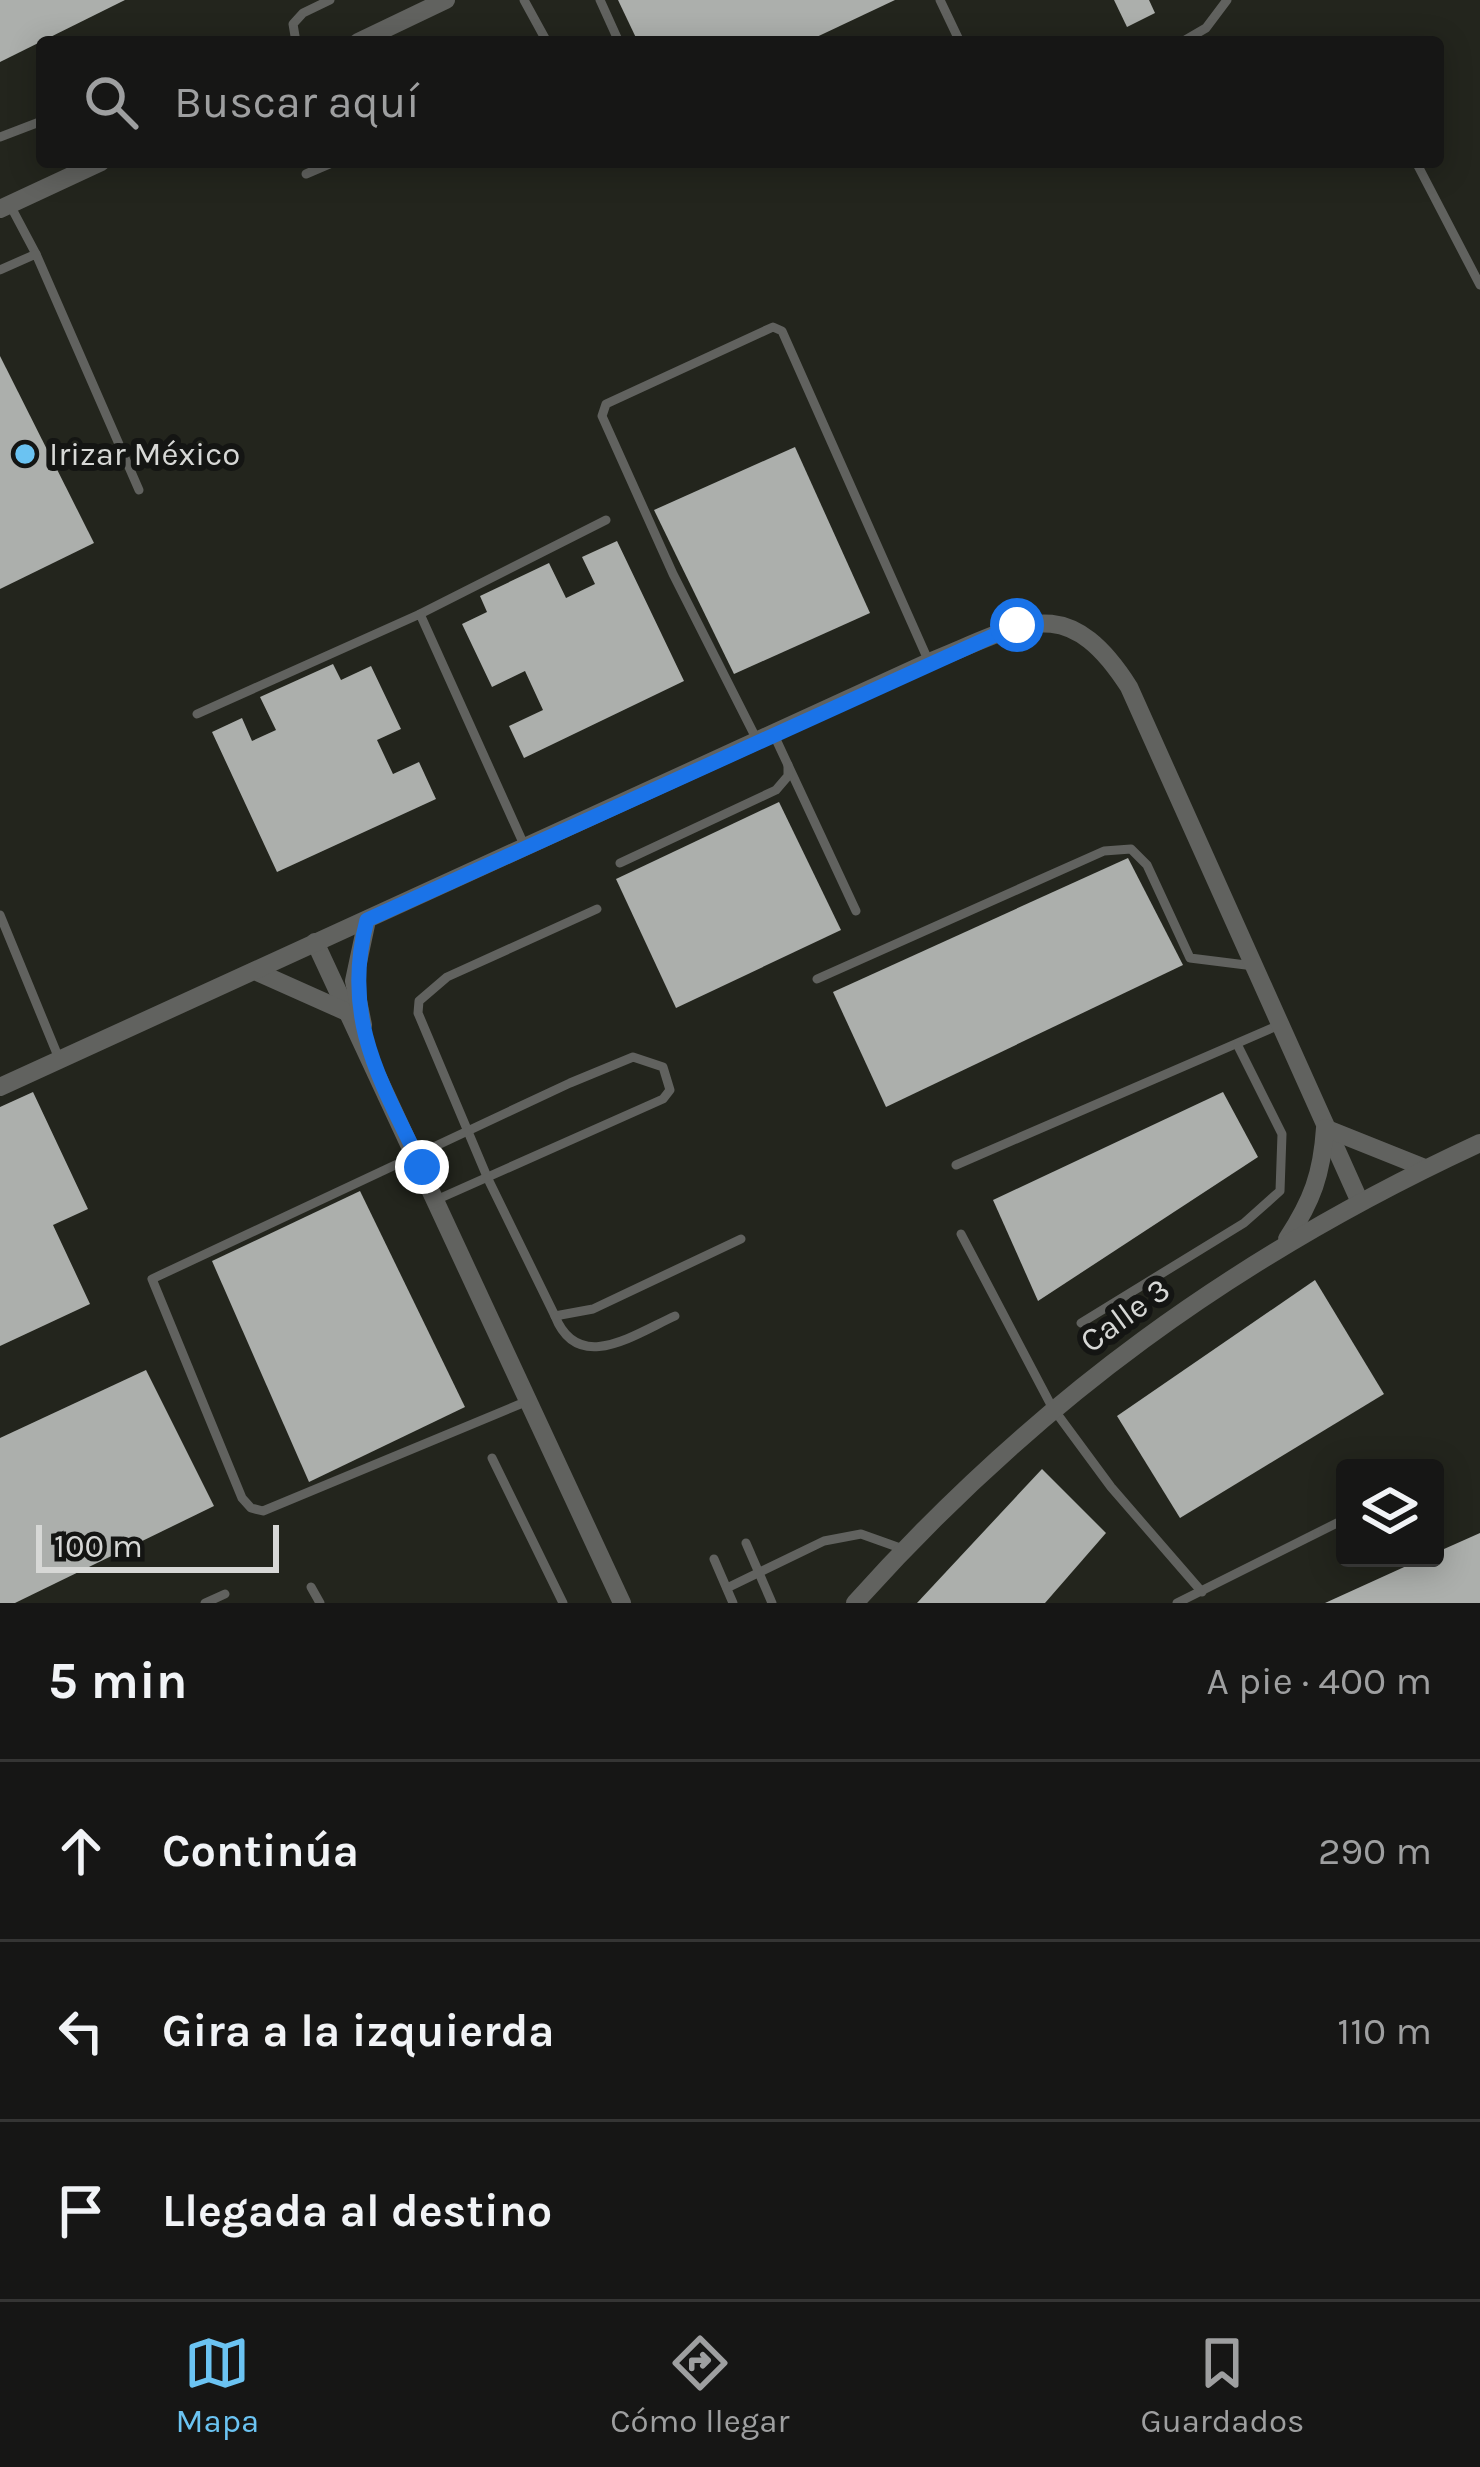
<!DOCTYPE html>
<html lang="es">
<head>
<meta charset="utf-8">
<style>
	:root { --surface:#161615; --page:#232322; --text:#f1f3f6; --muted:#9e9fa0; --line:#353534; --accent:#6bc3f2 }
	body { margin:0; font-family:Karla,sans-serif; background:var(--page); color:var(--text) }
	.controls { position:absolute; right:36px; bottom:36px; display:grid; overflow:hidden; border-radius:12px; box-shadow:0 6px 30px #0003 }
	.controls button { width:108px; height:108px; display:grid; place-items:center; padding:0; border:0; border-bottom:3px solid var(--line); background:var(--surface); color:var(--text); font:60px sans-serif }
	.scale { position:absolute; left:36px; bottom:30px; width:243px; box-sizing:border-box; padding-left:12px; border:6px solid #d7d8d6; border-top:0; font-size:33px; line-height:42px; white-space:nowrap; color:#d7d8d6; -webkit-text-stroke:9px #141513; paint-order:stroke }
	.stop { position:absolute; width:36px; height:36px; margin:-27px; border:9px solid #1a73e8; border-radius:50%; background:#fff }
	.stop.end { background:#1a73e8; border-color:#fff; box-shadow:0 3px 12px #0008 }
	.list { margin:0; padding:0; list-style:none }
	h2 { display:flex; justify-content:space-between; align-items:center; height:156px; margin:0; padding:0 48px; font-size:51px }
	h2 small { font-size:39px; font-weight:400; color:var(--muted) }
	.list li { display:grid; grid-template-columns:78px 1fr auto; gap:36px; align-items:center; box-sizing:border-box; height:180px; padding:0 48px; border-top:3px solid var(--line) }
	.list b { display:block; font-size:45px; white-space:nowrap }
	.list em { font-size:39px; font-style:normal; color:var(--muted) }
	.icon { flex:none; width:66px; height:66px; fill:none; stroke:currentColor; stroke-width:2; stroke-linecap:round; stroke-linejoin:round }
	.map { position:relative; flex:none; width:1480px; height:1603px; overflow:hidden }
	.search { position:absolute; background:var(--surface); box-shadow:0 6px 30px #0003; left:36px; right:36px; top:36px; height:132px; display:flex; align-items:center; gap:30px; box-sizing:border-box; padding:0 42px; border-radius:12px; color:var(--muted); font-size:45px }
	.sheet { height:696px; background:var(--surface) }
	nav { display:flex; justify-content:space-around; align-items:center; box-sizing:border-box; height:168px; border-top:3px solid var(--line); background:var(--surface); font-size:33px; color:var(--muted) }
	nav a { display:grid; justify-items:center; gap:6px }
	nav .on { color:var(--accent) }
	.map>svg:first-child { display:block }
	.built { fill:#23251d; fill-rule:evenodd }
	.building { fill:#acafac }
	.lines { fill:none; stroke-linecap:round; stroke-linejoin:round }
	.service { stroke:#61625f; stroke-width:9 }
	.minor { stroke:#61625f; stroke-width:18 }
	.route { stroke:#1a73e8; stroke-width:15 }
	.poi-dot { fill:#6bc3f2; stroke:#141513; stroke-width:4.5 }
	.labels { text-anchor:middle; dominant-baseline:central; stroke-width:12; stroke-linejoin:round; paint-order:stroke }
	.poi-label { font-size:33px; fill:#d7d8d6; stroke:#141513; text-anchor:start }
	.street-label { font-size:33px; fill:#d7d8d6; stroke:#141513 }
</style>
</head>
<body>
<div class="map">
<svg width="1480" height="1603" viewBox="0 0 1480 1603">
	<rect width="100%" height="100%" fill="#1e1e1c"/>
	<path class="built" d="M0,0H1480V1603H0ZM42,42H1438V162H42ZM1345,1468H1435V1558H1345Z"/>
	<g class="building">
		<polygon points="0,0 125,0 0,62"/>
		<polygon points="618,0 895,0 806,42 638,42"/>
		<polygon points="1114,0 1149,0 1155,13 1127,27"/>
		<polygon points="0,356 94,543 0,589"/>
		<polygon points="795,447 870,613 734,674 654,510"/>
		<polygon points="617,541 684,681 524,758 509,726 543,710 525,671 492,687 462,624 487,612 480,596 549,563 566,598 595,584 582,557"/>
		<polygon points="333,664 341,680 371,666 401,729 377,740 393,774 419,762 436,799 277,872 212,732 242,718 252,741 276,730 260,697"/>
		<polygon points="779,802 841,930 676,1008 616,879"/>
		<polygon points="1128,858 1183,965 886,1107 833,992"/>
		<polygon points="33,1092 88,1209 53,1225 90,1304 0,1346 0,1107"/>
		<polygon points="1223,1092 1258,1157 1038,1301 993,1200"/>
		<polygon points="360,1191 465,1407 309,1482 212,1261"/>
		<polygon points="1315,1280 1384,1394 1180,1518 1117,1416"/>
		<polygon points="146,1370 214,1506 15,1603 0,1603 0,1438"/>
		<polygon points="1042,1469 1106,1533 1045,1603 917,1603"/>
		<polygon points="1480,1533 1480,1603 1325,1603 1424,1558 1435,1558 1435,1553"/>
	</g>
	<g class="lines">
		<g class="service">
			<polyline points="524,0 547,42"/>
			<polyline points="600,0 619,42"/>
			<polyline points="940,0 960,42"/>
			<polyline points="296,42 293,24 303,13 330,0"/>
			<polyline points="1182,42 1206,28 1227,0"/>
			<polyline points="0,137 42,121"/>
			<polyline points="1416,162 1480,285"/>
			<polyline points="306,174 334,162"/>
			<polyline points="10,205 36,254"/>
			<polyline points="0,270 36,254 139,490"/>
			<polyline points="420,614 606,520"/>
			<polyline points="197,714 420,614 525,847"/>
			<polyline points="774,735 856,911"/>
			<polyline points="758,742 673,574 602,416 606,404 773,327 782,331 929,662"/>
			<polyline points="620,863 776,790 788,776 788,765"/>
			<polyline points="597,909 447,977 419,1001 418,1013 488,1179 555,1316 593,1309 741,1239"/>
			<polyline points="0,915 60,1061"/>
			<polyline points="817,979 1104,851 1131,849 1147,865 1190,958 1254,966"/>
			<polyline points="956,1165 1279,1025"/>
			<polyline points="436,1200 663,1099 670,1090 663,1067 633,1057 570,1083 152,1279 242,1498 251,1508 263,1511 530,1400"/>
			<polyline points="961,1234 1052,1407 1111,1487 1202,1592"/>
			<path d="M555,1316C578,1375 635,1334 675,1316"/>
			<polyline points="1081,1323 1244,1223 1280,1191 1282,1134 1238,1046"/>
			<polyline points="492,1458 563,1603"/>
			<polyline points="746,1543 772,1603"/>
			<polyline points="714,1559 733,1603"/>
			<polyline points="311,1587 320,1603"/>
			<polyline points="727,1588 824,1541 861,1534 903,1549"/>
			<polyline points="205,1603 225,1594"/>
			<polyline points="1177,1603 1345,1519"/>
		</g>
		<g class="minor">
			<polyline points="358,42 446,0"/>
			<polyline points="0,209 101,162"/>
			<polyline points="315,942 622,1603"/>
			<polyline points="255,971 349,1013"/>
			<polyline points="363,1025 354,981 367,920"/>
			<path d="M0,1087L929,662C1020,626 1065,587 1129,687L1359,1200"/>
			<path d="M1287,1239C1312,1201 1322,1174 1325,1128L1425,1168"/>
			<path d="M855,1603C1035,1402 1235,1256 1480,1143"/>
		</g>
	</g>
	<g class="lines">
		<path class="route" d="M422,1167C380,1080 341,1018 367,920L1017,625"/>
	</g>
	<circle class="poi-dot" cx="25" cy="454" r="12"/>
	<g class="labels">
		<g class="poi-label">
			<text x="49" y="454">Irizar México</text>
		</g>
		<g class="street-label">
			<text transform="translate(1125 1315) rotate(-36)">Calle 3</text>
		</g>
	</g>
</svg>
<div class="controls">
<button><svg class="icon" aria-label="layers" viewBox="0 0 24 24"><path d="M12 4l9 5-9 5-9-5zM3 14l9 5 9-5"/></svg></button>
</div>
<div class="scale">100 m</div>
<div class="stop" style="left:1017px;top:625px"></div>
<div class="stop end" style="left:422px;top:1167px"></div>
<div class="search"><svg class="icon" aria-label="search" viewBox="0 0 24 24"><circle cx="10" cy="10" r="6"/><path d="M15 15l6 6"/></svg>Buscar aquí</div>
</div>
<section class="sheet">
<h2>5 min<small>A pie · 400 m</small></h2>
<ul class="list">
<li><svg class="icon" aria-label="ahead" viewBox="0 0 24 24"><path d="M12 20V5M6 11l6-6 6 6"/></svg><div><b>Continúa</b></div><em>290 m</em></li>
<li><svg class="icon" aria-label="left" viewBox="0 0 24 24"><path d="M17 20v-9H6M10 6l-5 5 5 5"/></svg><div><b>Gira a la izquierda</b></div><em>110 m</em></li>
<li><svg class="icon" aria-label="arrive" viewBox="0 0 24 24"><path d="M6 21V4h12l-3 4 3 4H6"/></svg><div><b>Llegada al destino</b></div></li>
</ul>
</section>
<nav>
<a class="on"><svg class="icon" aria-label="map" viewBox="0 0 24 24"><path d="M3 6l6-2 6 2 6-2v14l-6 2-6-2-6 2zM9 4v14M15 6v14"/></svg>Mapa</a>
<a><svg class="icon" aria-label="directions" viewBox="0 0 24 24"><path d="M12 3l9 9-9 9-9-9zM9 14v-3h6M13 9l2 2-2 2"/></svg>Cómo llegar</a>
<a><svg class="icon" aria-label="saved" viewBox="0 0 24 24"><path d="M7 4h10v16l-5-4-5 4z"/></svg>Guardados</a>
</nav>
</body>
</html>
